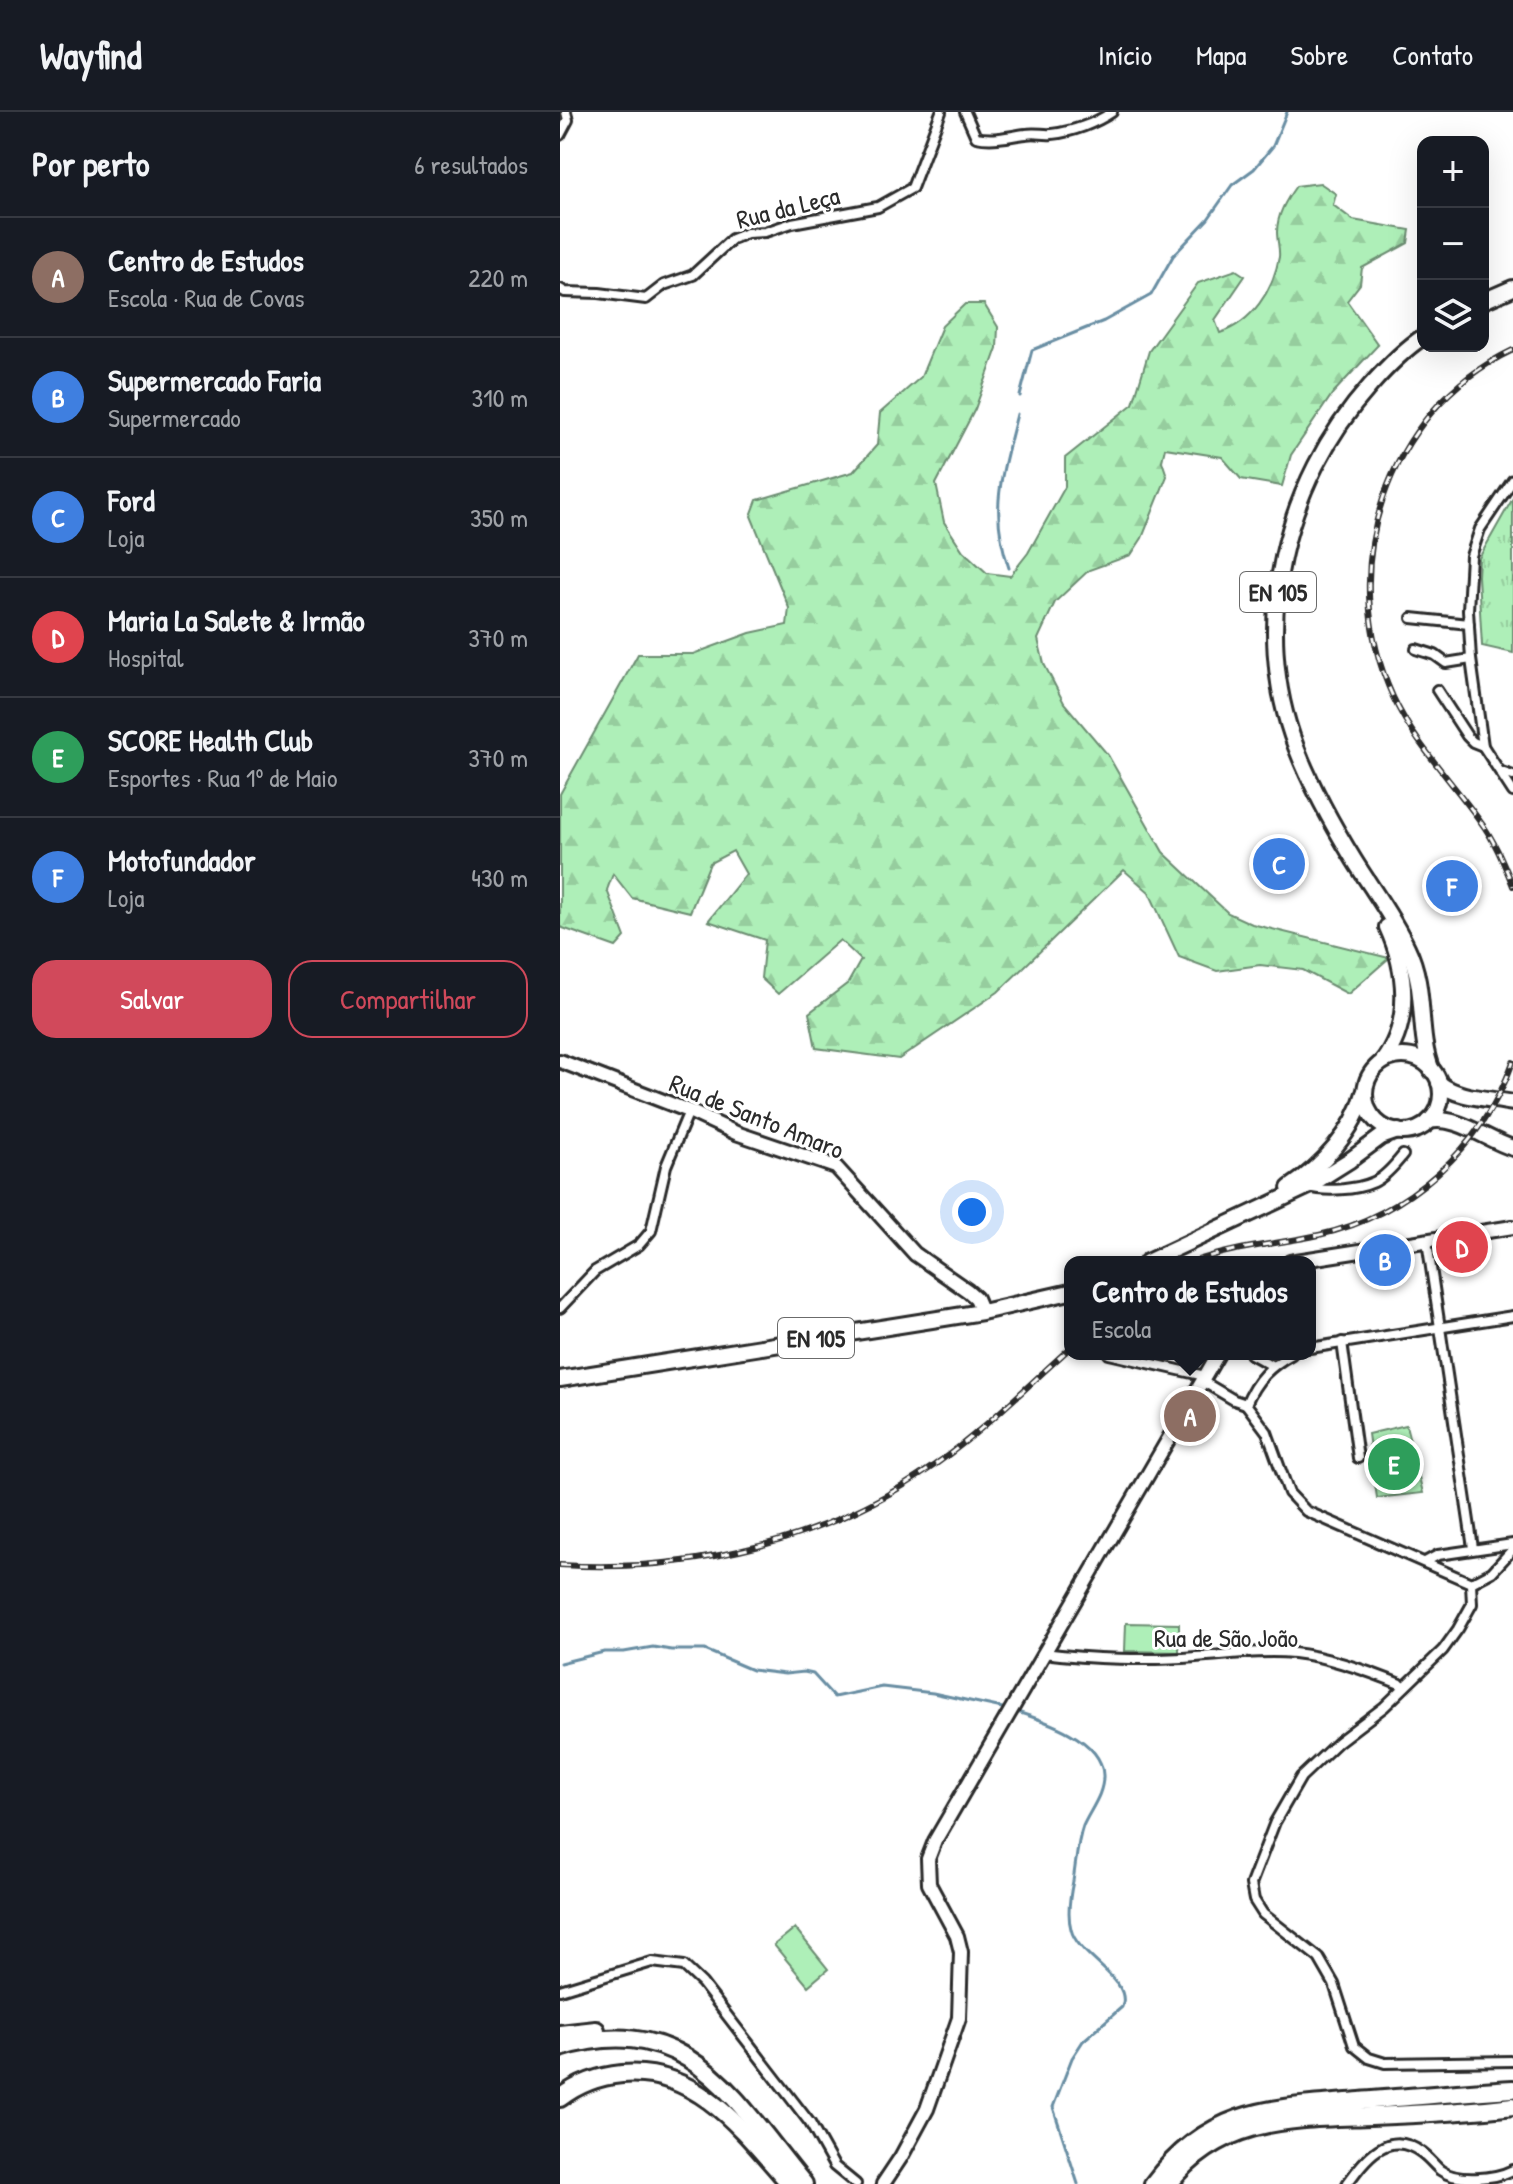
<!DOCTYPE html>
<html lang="pt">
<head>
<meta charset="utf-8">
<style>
	:root { --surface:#171b24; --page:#242831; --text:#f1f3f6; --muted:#9ea1a6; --line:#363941; --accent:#d1495b }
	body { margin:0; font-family:"Patrick Hand",sans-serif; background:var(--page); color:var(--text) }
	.controls { position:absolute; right:24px; top:24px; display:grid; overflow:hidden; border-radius:16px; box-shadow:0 8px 32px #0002 }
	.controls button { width:72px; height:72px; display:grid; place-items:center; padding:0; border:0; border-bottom:2px solid var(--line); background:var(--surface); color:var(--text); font:40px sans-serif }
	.you { position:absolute; left:412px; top:1100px; width:28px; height:28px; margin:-20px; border:6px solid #fff; border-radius:50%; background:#1a73e8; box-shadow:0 0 0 12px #1a73e833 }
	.badge { display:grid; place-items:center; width:52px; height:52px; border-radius:50%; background:var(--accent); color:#fff; font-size:26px; font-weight:700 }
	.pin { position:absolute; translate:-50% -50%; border:4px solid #fff; box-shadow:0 2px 8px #0006 }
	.popup { position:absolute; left:504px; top:1144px; width:252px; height:104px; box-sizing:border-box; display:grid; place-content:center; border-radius:16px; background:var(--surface); filter:drop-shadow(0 2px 6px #0005); font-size:26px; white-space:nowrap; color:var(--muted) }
	.popup b { font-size:30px; color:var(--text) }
	.popup::after { content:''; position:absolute; left:50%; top:100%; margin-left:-16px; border:16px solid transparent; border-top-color:var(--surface) }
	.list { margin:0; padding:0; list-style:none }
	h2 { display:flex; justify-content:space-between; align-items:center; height:104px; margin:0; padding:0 32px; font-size:34px }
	h2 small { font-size:26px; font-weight:400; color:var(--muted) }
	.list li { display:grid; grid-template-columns:52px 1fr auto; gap:24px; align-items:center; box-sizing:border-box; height:120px; padding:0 32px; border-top:2px solid var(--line) }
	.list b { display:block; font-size:30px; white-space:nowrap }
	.list p { margin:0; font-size:26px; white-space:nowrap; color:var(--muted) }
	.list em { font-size:26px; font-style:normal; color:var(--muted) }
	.actions { display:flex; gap:16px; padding:24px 32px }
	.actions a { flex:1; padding:18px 0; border:2px solid var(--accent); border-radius:24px; text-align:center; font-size:28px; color:var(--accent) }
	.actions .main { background:var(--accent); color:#fff }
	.icon { flex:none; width:44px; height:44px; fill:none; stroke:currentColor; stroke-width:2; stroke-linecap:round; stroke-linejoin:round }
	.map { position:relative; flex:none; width:953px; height:2072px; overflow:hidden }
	header { display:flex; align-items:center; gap:48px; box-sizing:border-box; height:112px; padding:0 40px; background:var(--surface); border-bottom:2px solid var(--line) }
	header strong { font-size:38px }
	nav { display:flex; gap:44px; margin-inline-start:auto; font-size:28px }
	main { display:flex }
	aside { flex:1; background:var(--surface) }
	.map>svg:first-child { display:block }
	.grass { fill:url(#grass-tufts); stroke:#6c8d72; stroke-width:2 }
	.forest { fill:url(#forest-firs); stroke:#6c8d72; stroke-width:2 }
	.pitch { fill:#aeefb8; stroke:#6c8d72; stroke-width:2 }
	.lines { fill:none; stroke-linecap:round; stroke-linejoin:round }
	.stream { stroke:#698ea3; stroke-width:3 }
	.street-casing { stroke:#2b2b2b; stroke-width:14 }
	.secondary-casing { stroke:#2b2b2b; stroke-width:18 }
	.primary-casing { stroke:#2b2b2b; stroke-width:20 }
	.highway-casing { stroke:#2b2b2b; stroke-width:22 }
	.street { stroke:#fff; stroke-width:8 }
	.secondary { stroke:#fff; stroke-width:12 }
	.primary { stroke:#fff; stroke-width:14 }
	.highway { stroke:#fff; stroke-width:16 }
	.rail-casing { stroke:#2b2b2b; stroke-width:6 }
	.rail { stroke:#fff; stroke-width:3; stroke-dasharray:9; stroke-linecap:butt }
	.labels { text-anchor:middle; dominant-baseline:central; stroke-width:6; stroke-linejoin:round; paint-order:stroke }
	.shield { fill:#fff; stroke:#6b6b6b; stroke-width:2 }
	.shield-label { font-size:24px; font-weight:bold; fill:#2b2b2b }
	.street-label { font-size:26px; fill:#2b2b2b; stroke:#fff }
</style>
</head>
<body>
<header>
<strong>Wayfind</strong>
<nav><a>Início</a><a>Mapa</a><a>Sobre</a><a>Contato</a></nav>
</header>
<main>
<aside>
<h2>Por perto<small>6 resultados</small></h2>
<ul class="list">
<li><span class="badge" style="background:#8d6e63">A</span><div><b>Centro de Estudos</b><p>Escola · Rua de Covas</p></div><em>220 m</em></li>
<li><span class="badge" style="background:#3f7fe0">B</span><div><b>Supermercado Faria</b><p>Supermercado</p></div><em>310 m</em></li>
<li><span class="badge" style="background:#3f7fe0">C</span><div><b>Ford</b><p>Loja</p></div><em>350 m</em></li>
<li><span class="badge" style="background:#e0444e">D</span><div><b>Maria La Salete &amp; Irmão</b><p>Hospital</p></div><em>370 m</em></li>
<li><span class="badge" style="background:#2e9e5b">E</span><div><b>SCORE Health Club</b><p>Esportes · Rua 1º de Maio</p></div><em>370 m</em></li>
<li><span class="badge" style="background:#3f7fe0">F</span><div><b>Motofundador</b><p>Loja</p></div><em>430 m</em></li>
</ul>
<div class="actions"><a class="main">Salvar</a><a>Compartilhar</a></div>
</aside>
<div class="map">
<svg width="953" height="2072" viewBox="0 0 953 2072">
	<defs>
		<pattern id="grass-tufts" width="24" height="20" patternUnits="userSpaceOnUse" patternTransform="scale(2)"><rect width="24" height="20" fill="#aeefb8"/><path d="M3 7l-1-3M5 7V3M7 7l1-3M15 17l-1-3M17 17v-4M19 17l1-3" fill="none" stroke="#96cd9e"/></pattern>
		<pattern id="forest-firs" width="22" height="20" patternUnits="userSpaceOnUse" patternTransform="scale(2)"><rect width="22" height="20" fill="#aeefb8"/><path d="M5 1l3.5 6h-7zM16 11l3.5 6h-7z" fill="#96cd9e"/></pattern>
	</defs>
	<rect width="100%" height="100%" fill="#fff"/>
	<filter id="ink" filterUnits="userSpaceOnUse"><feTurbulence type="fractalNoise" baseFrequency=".0125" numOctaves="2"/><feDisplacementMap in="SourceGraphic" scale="16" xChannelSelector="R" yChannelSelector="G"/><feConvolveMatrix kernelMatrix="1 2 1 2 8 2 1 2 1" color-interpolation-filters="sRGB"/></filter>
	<g filter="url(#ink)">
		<polygon class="grass" points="953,386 953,541 922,534 918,464 919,446"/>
		<path class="forest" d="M760,71L776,82L773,93L793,108L850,118L848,131L802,156L800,172L787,189L818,233L773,281L731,343L722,374L681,367L662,345L605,336L602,349L607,364L582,426L571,443L529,458L495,490L478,527L484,552L504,591L548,643L603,740L668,801L692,812L829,846L788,882L743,858L700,853L657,859L619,845L589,780L564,758L438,880L339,947L256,936L249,901L288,871L301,848L280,828L218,882L201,866L205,828L148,809L186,762L173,739L150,751L130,800L72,786L53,762L47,778L65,825L56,835L0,815V682L78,542H133L190,521L227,513L229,496L191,404L197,388L293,360L317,333L320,301L361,265L382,214L405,192H424L438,215L437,236L415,297L376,372L384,410L403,439L427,461L450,464L468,441L505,375V346L573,292L589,239L638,171L676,158L685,164L655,208L660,221C692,210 713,179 719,145C720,137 717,129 717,120C717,103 726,88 736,74Z"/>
		<g class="pitch">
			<polygon points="846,1313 863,1381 817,1386 808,1322"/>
			<polygon points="566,1511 619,1512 619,1540 565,1539"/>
			<polygon points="235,1816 268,1857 248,1874 214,1833"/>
		</g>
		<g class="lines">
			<g class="stream">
				<polyline points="460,284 472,238 544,209 591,183 613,144 648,107 672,73 694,57 713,34 727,0"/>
				<path d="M449,456C428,397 443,360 457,302"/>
				<polyline points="0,1551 44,1540 64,1540 93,1535 111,1538 145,1538 192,1558 225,1562 244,1560 253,1562 274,1585 322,1575 373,1581 447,1597"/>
				<path d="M454,1599C483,1608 542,1627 543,1663C544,1682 530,1698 523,1714C517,1731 516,1751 513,1769C510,1783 507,1803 511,1817C517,1845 573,1867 562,1895L523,1929L512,1946L493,1995L518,2072"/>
			</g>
			<defs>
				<g id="street">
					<path d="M405,0L416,25C434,29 448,24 466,22C475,20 484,23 492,22C512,20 536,11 552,0"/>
					<polyline points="0,23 8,8 6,0"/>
					<polyline points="0,177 5,180 39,181 86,187 104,173 133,163 172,127 187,121 205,120 232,111 318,95 352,76 381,0"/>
					<polyline points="953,368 920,417 911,444 908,498 911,547 923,634 953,680"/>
					<polyline points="852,506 909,512"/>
					<polyline points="856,537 875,543 886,551 911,547"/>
					<polyline points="877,578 907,624 913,630 923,634"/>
					<polyline points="941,660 953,664"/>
					<path d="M748,1075C766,1080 796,1078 814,1070C825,1065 835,1053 843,1043"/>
					<polyline points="867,1129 913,1436"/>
					<polyline points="0,1196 35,1159 79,1133 91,1119 106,1054 129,999"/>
					<polyline points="782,1230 798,1346"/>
					<polyline points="750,1236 953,1204"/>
					<polyline points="549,1242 645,1264"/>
					<polyline points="691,1242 711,1253"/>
					<polyline points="642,1269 674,1288 686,1292"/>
					<polyline points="686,1292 707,1320 729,1381 746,1399 911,1471"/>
					<path d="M686,1292C696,1268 710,1254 732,1242"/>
					<polyline points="865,1450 878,1443 953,1432"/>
					<polyline points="911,1471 912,1492 898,1517 883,1538 824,1595 778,1630 741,1665 715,1710 691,1772 694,1788 703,1802 759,1846 774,1872 794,1934 809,1946 825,1951 953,1949"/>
					<polyline points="911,1471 932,1460 953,1437"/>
					<path d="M483,1541C530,1547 589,1549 636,1545C669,1543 701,1538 734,1541C771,1545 811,1560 845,1574"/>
					<polyline points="0,1878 92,1850 124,1854 142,1871 250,2011 274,2054 296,2072"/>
					<path d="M787,2072C805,2047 828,2015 862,2041C869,2046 874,2053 880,2058C897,2071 935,2067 953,2058"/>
				</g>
				<g id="secondary">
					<polyline points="0,949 129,999 176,1021 276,1055 355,1142 408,1179 416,1186 422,1200"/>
					<polyline points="730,1150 953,1115"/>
					<polyline points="323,2072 341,2045 367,1997 399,1906 401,1840 397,1824 369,1772 368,1747 375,1729 658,1242"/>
				</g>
				<g id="primary">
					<polyline points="923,189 953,176"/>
					<path d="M863,225C843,238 826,256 810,274C724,370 689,513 736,635C751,674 772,712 794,748C812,777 833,805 847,835C868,878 856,918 872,959"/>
					<circle cx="843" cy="982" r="38"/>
					<path d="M822,950C853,910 846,857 827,815"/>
					<path d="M879,971C899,987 929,986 953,991"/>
					<path d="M869,1009C898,1003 926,1028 953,1036"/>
					<path d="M729,1076C762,1054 794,1020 804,981"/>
					<polyline points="587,1150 747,1075 790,1048 821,1025 838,1019"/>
					<polyline points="0,1267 422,1200 510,1180"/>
				</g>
				<g id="highway">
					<polyline points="0,1922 36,1918"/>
					<path d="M0,1936C128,1897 173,1986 244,2072"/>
					<path d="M0,1986C18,1972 41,1964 62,1962C138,1955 185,2021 230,2072"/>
					<path d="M593,2072C650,1995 714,1996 800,1989C851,1985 902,1980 953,1977"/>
					<path d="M609,2072C661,2004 734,2007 811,2004C859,2002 906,2000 953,1994"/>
				</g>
			</defs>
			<use href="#street" class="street-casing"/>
			<use href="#secondary" class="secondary-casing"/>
			<use href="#primary" class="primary-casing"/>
			<use href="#highway" class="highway-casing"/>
			<use href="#street" class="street"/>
			<use href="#secondary" class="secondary"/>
			<use href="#primary" class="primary"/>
			<use href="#highway" class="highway"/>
			<defs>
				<g id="rail">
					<path d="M953,238C824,299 775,459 833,585C854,631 891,668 920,709C935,729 944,752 953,774"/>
					<path d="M632,1150C674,1135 717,1132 759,1123C848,1103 922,1036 953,950"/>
					<path d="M0,1453C132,1461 267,1430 376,1352C424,1318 466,1275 510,1236"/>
				</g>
			</defs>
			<use href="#rail" class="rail-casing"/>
			<use href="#rail" class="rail"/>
		</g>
	</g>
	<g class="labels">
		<g class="shield">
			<rect x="680" y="460" width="76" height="40" rx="6"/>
			<rect x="218" y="1206" width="76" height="40" rx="6"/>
		</g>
		<g class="shield-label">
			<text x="718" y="480">EN 105</text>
			<text x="256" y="1226">EN 105</text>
		</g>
		<g class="street-label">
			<text transform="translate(228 95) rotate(-14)">Rua da Leça</text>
			<text transform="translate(197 1004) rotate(22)">Rua de Santo Amaro</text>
			<text x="666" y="1525">Rua de São João</text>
		</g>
	</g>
</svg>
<div class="controls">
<button>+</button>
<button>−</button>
<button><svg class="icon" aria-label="layers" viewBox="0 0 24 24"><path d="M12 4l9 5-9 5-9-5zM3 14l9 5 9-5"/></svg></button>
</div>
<div class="you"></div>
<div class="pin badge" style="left:630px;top:1304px;background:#8d6e63">A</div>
<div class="popup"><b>Centro de Estudos</b>Escola</div>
<div class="pin badge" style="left:825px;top:1148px;background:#3f7fe0">B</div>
<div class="pin badge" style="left:719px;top:752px;background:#3f7fe0">C</div>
<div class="pin badge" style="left:902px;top:1135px;background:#e0444e">D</div>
<div class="pin badge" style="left:834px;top:1352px;background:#2e9e5b">E</div>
<div class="pin badge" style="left:892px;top:774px;background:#3f7fe0">F</div>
</div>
</main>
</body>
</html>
